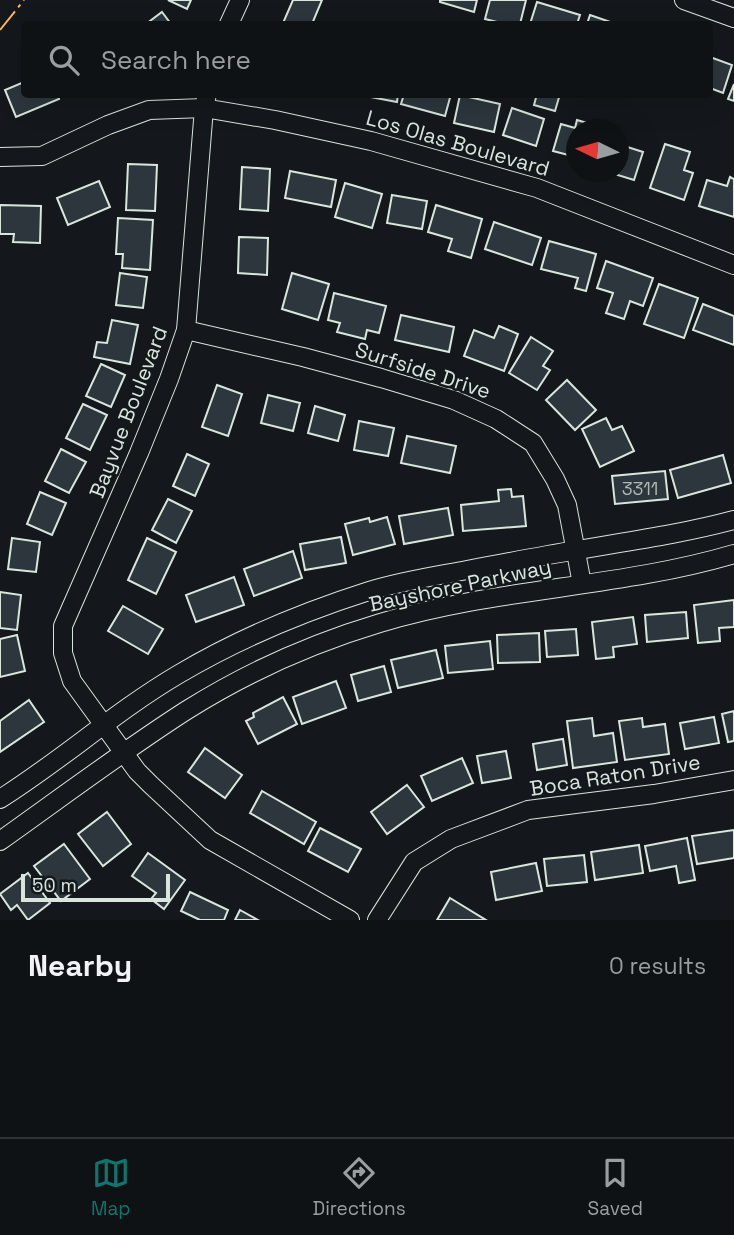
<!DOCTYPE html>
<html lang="en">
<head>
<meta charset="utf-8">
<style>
	:root { --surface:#0f1215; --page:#1d2022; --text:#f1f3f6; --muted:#9b9ea0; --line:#2f3234; --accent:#0f766e }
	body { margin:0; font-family:"Space Grotesk",sans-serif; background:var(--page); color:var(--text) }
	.compass { position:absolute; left:566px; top:119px; width:63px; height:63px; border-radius:50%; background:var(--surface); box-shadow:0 7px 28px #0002; rotate:275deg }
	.scale { position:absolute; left:21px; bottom:18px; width:149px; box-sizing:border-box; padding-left:7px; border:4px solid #d8e6dc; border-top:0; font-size:19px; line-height:24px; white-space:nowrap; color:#d8e6dc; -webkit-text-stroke:5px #14181c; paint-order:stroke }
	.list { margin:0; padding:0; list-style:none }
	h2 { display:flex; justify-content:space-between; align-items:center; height:91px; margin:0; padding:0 28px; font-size:30px }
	h2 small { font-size:23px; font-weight:400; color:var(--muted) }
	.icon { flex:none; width:38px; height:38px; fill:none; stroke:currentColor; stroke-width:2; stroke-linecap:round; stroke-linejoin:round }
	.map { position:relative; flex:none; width:734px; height:920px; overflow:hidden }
	.search { position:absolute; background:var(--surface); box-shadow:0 7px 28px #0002; left:21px; right:21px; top:21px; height:77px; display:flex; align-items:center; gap:18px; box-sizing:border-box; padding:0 24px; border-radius:7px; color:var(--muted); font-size:26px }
	.sheet { height:217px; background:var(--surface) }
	nav { display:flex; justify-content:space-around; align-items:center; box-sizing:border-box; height:98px; border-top:2px solid var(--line); background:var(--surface); font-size:19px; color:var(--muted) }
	nav a { display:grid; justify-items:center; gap:4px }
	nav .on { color:var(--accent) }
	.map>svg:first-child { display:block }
	.building { fill:#2c363c; stroke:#d8e6dc; stroke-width:2 }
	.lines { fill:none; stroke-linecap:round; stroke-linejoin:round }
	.minor-casing { stroke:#d8e6dc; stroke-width:20 }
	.minor { stroke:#14181c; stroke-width:18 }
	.power { stroke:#ffb74d; stroke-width:2; stroke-dasharray:24 5 3.5 5; stroke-linecap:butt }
	.labels { text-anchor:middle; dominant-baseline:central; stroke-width:5; stroke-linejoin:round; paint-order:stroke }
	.number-label { font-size:18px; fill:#adbab4 }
	.street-label { font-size:21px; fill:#d8e6dc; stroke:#14181c }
</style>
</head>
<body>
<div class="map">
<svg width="734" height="920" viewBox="0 0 734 920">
	<rect width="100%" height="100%" fill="#14181c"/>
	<g class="building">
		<polygon points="168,0 191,0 187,9"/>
		<polygon points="293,0 322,0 312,24 287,24 283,23"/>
		<polygon points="440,0 477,0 474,12 440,2"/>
		<polygon points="490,0 526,0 520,24 505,24 485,19"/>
		<polygon points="537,2 580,15 577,24 530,24"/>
		<polygon points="162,12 171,24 146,24"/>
		<polygon points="590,15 616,24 587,24"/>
		<polygon points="710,57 732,65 723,93 710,88"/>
		<polygon points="24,82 24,94 57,94 59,99 16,117 5,90"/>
		<polygon points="734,84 734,101 728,99"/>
		<polygon points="355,94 398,94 397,102"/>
		<polygon points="404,94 451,94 445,116 401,104"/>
		<polygon points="537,94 560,94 555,111 534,105"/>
		<polygon points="460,95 500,104 494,132 454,123"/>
		<polygon points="512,108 544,119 536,146 503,135"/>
		<polygon points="577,120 597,126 596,130 576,130 576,157 553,151 561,124 575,128"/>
		<polygon points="618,144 643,152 634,180 608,172 618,172"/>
		<polygon points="665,144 690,152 684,170 693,173 684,200 650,188"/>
		<polygon points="128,164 157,165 155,211 126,210"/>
		<polygon points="242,167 270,169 268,211 240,209"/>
		<polygon points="290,171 336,180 331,207 285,198"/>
		<polygon points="730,177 734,179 734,217 699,206 707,180 727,186"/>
		<polygon points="99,181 110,207 68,225 57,198"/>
		<polygon points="345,183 382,194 372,228 335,217"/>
		<polygon points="392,195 427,201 422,229 387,223"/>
		<polygon points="0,205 41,206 40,243 13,242 14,234 0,234"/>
		<polygon points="436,205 482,219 471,258 448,251 452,239 428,232"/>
		<polygon points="118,218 153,220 150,270 122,268 123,254 116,254"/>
		<polygon points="494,222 541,238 532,265 485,249"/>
		<polygon points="239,237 268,238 267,275 238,273"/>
		<polygon points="549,241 596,254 586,291 575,288 578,278 541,269"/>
		<polygon points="606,261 653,278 643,306 630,301 624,319 606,313 613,293 597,288"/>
		<polygon points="120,273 147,277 143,308 116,305"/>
		<polygon points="292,273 329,284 318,320 282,309"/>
		<polygon points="659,284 698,298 684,338 644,324"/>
		<polygon points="334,293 386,306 379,333 367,330 365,339 337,332 340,323 328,320"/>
		<polygon points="703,304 734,316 734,345 693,330"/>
		<polygon points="401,315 454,327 449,352 395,340"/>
		<polygon points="112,320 138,325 130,364 94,357 97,342 107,343"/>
		<polygon points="499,326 518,334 504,371 464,356 474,330 494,338"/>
		<polygon points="531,337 553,351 543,366 550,370 537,390 509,373"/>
		<polygon points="101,364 125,375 111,407 86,396"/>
		<polygon points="567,380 596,410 575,430 546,400"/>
		<polygon points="217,385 242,394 228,436 202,427"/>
		<polygon points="268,395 300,403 293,431 261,423"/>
		<polygon points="83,404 107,415 90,450 66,438"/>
		<polygon points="315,406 345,415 338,441 308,433"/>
		<polygon points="606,418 612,430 622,426 634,451 600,467 582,429"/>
		<polygon points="359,421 394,428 388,456 354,450"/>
		<polygon points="407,436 456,446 450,473 401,463"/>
		<polygon points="61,449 86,462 69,493 45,481"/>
		<polygon points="187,454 209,464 195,496 173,486"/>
		<polygon points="723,455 731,483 678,498 670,470"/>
		<polygon points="665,471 668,499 615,504 612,476"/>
		<polygon points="511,489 512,497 523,496 526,526 463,531 461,505 499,501 498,490"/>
		<polygon points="40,492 66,503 52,535 27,524"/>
		<polygon points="168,499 192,511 176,543 152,530"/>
		<polygon points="448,508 453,535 404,544 399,516"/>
		<polygon points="387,517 395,544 353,555 345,524 369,518 370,522"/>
		<polygon points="341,537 346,563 305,570 300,544"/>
		<polygon points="12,538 40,542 36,572 8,569"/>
		<polygon points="147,538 176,552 156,594 128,580"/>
		<polygon points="293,551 302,578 254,596 244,569"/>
		<polygon points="234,577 244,605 196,622 186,595"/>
		<polygon points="0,592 21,595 17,630 0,628"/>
		<polygon points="734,600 734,627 719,628 720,641 698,643 694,605"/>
		<polygon points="123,606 163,629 148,654 108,631"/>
		<polygon points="686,612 688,638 647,642 645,615"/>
		<polygon points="633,617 637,644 613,647 614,657 596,659 592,622"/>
		<polygon points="576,629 578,655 547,657 545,631"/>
		<polygon points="539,633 540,662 498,663 497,635"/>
		<polygon points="17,635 25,671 0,677 0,639"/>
		<polygon points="490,641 493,669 448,673 445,646"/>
		<polygon points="436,650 443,678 398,688 391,660"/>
		<polygon points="384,666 391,692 358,701 351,675"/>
		<polygon points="336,681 346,708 302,724 293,697"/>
		<polygon points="283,697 297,724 258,744 246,721 254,717 253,713"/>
		<polygon points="29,700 44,722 0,752 0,721"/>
		<polygon points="734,711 734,741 728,742 722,714"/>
		<polygon points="714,717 719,743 685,749 680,723"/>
		<polygon points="592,718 594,736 613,733 617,762 573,768 567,721"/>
		<polygon points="642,718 643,727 665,724 669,754 625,760 619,721"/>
		<polygon points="563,739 567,765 537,770 533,744"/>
		<polygon points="205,748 242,775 225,798 188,772"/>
		<polygon points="506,751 511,778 482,783 477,756"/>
		<polygon points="462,758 473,783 432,801 421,776"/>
		<polygon points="407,785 424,807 387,834 371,812"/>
		<polygon points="262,791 316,822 304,844 250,813"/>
		<polygon points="107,812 131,844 103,866 78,834"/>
		<polygon points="320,828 361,849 348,872 308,851"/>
		<polygon points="734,830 734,858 697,864 692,836"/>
		<polygon points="687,838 695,880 679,883 676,866 650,871 645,846"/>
		<polygon points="64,844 90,879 61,901 34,866"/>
		<polygon points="639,845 643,873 595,880 591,852"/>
		<polygon points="148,853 185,880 164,909 151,899 156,893 132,876"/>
		<polygon points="584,855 587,882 547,886 544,859"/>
		<polygon points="536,863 542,891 496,900 491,872"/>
		<polygon points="28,873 50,903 28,920 17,905 11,910 0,894"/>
		<polygon points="190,892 228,910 224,920 200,920 181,911"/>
		<polygon points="450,898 486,920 437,920"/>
		<polygon points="240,910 258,920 235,920"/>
	</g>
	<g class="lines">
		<defs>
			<g id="minor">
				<polyline points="684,0 734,18"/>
				<polyline points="229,24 240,0"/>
				<polyline points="207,94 204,108 186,330 169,379 139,453 63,626 63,653 72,681 137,771 151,785 210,840 350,920"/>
				<polyline points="0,157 42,156 108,125 149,110 204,108 275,120 371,141 537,188 734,265"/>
				<polyline points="186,330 303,357 381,378 454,400 496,419 533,443 555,479 567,505 582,584"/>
				<path d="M0,799C62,760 116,711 179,674C238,639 303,612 369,591C401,581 435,576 467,570C504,563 541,556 577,550C630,541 682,534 734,520"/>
				<path d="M0,841C62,797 123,751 187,710C246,673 313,643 380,623C495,588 619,588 734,554"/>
				<polyline points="377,920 414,862 451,839 528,810 654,794 734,780"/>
			</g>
		</defs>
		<use href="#minor" class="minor-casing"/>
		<use href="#minor" class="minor"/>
		<polyline class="power" points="0,30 24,0"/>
	</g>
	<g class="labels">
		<g class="number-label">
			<text x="640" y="488">3311</text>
		</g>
		<g class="street-label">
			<text transform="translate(458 143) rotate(16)">Los Olas Boulevard</text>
			<text transform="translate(423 370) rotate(18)">Surfside Drive</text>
			<text transform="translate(128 412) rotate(-69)">Bayvue Boulevard</text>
			<text transform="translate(460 585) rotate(-12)">Bayshore Parkway</text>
			<text transform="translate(615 775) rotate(-9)">Boca Raton Drive</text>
		</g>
	</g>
</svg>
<svg class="compass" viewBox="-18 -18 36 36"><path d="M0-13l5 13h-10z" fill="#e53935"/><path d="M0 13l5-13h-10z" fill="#9b9ea0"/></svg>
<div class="scale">50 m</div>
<div class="search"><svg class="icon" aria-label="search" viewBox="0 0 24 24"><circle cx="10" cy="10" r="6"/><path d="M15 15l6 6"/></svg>Search here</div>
</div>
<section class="sheet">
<h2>Nearby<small>0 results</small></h2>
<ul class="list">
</ul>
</section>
<nav>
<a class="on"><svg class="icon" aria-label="map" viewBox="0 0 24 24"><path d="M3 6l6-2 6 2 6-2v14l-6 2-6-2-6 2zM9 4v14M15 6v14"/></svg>Map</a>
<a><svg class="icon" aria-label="directions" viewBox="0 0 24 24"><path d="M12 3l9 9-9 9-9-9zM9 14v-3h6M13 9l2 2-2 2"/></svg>Directions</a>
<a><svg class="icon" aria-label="saved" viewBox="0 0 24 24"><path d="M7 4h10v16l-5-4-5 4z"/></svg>Saved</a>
</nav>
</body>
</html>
